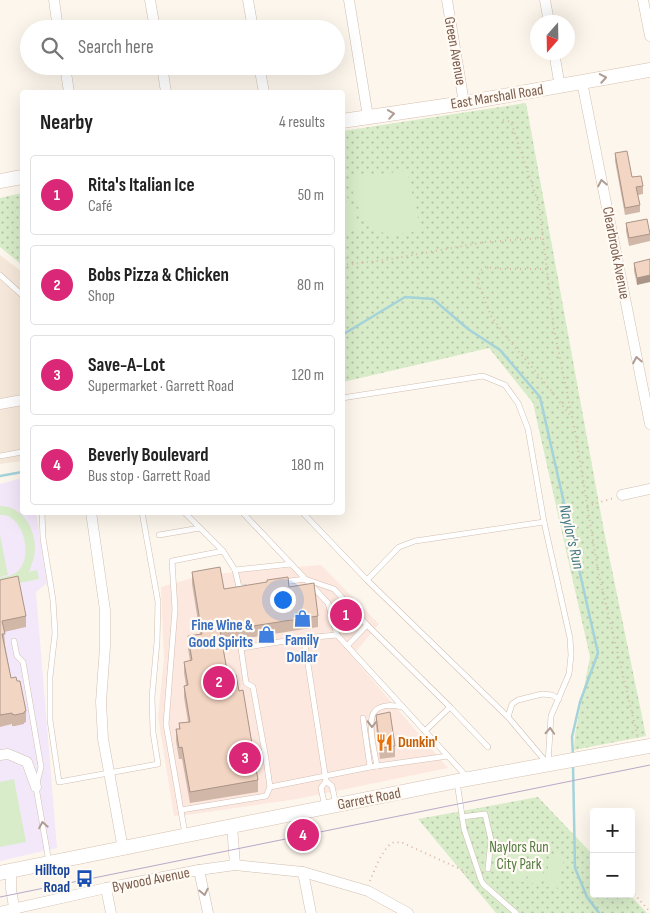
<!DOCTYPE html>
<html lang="en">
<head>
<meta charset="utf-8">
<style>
	:root { --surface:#fff; --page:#f2f2f2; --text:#222; --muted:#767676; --line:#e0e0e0; --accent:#db2777 }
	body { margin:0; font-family:"Sofia Sans Condensed",sans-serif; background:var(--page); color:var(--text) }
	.controls { position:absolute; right:15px; bottom:15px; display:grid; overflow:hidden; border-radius:5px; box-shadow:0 5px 20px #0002 }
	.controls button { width:45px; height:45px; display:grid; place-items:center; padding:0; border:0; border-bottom:1px solid var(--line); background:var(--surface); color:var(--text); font:25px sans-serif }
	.compass { position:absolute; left:530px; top:15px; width:45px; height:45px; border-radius:50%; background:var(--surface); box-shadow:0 5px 20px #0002; rotate:200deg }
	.you { position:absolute; left:282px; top:599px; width:18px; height:18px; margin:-12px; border:4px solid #fff; border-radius:50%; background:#1a73e8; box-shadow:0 0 0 8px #1a73e833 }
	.badge { display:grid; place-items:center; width:32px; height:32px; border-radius:50%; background:var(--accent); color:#fff; font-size:16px; font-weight:700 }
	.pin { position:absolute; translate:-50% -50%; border:2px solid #fff; box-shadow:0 1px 5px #0006 }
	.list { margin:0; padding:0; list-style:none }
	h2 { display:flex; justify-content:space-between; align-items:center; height:65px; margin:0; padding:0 20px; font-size:21px }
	h2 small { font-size:16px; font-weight:400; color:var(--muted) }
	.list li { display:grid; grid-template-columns:32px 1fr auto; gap:15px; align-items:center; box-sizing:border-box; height:80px; margin:0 10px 10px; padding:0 10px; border:1px solid var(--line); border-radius:5px }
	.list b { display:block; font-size:19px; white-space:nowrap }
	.list p { margin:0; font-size:16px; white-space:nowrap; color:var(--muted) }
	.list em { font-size:16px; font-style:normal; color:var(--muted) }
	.icon { flex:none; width:28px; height:28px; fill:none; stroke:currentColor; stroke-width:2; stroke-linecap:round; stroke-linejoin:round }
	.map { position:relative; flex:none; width:650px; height:913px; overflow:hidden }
	.search { position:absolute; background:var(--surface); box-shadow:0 5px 20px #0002; left:20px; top:20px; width:325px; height:55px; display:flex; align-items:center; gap:12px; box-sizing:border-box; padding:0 18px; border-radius:28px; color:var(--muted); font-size:19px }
	.panel { position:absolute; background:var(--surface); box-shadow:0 5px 20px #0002; left:20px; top:90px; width:325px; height:425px; border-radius:5px }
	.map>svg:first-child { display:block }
	.residential { fill:#f5e8da }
	.commercial { fill:#fde8e0 }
	.education { fill:#f3e8fa }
	.park { fill:url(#park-dots) }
	.garden { fill:#d8ecc9 }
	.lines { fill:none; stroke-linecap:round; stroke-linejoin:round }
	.stream { stroke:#a5d3da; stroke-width:2.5 }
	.lane-casing { stroke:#d1beb0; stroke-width:6 }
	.street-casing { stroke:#d1beb0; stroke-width:11 }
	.secondary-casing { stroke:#d6c0b0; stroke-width:15 }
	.path { stroke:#d9b8a5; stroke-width:2; stroke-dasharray:1 4; stroke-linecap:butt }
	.lane { stroke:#fff; stroke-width:5 }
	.street { stroke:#fff; stroke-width:10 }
	.secondary { stroke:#fff; stroke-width:14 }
	.tram { stroke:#b9a8c9; stroke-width:1 }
	.wall { fill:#d1b7a8 }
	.shaded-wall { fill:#aa9588 }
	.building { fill:#f3d5c3; stroke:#aa9588 }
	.oneway { stroke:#af9d94 }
	.labels { text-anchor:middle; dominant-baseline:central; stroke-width:4.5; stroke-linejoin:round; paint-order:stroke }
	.street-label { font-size:15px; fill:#7a5c4d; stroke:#fffaf3 }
	.shop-label { font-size:15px; font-weight:bold; fill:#366cbe; stroke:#fffaf3; text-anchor:end }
	.food-label { font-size:15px; font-weight:bold; fill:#c56008; stroke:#fffaf3; text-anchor:start }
	.park-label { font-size:15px; fill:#537a41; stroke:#fffaf3 }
	.transit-label { font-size:15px; font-weight:bold; fill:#164399; stroke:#fffaf3; text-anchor:end }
	.water-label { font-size:16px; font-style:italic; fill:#437c86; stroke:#fffaf3 }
</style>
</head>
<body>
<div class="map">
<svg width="650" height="913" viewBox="0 0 650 913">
	<defs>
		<pattern id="park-dots" width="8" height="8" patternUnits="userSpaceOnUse" patternTransform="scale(1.25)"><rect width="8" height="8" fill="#d8ecc9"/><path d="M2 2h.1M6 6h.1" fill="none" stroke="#b4c2a5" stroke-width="1.8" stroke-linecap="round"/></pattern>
	</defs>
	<rect width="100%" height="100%" fill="#fdf6ec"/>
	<polygon class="residential" points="0,255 22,272 22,461 0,464"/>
	<polygon class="commercial" points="321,565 379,624 352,656 448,768 297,799 187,815 174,816 158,717 164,659 161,587 203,575"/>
	<polygon class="education" points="22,478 22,512 36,513 47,583 36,592 57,848 0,861 0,484"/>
	<g class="park">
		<polygon points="526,103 604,531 646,736 574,750 575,734 590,657 533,403 489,348 343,382 343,131"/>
		<polygon points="22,193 22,265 0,247 0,198"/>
		<polygon points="538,797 594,856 594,894 629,894 647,913 496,913 418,819"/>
	</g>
	<g class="garden">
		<path d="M407,171L421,231C411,232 400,235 390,234C363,232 353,199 350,177Z"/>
		<path d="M342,191C352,202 356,214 360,229L343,232Z"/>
		<path d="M0,506C22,506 35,528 35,548C35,556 32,564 29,572L37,570L39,579L0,587V578C6,576 13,576 18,571C31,559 26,527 11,518C8,515 4,515 0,515Z"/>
		<polygon points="0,535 8,575 0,577"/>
		<polygon points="14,779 26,842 0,847 0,782"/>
		<polygon points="513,848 528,850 523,882 509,880"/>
		<polygon points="532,851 546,853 541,885 527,882"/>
		<polygon points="550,854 564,856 559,888 545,886"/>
	</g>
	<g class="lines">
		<g class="stream">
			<polyline points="342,335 405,297 433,299 468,329 500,350 540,397 598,653 580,702 572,737 573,756"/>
			<polyline points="0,476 22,472"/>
			<polyline points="573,764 575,868 587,897 599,913"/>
		</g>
		<defs>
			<g id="lane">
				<polyline points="0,275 22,295"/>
				<polyline points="342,398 483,376 505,385 518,403 528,429 544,522 570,638 571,655 569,674 551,716 548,764"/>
				<polyline points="0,456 22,452"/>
				<polyline points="44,512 42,513 43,538 53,600 55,633 50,677 50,720 59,782 158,764 153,732 152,697 157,642 158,602 142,512"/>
				<polyline points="184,512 223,551 172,561 175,609 166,724 185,834"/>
				<polyline points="242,512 328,603 337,635 467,777"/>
				<polyline points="302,512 367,580 399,547 415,541 544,522"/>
				<polyline points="159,535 200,528"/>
				<polyline points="223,551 235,570"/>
				<polyline points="367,580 508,717 547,763"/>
				<polyline points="283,582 305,579 334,589 367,625 450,707"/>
				<polyline points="244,587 239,587 235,570 291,564"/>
				<polyline points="304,638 241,648 246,683 253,687 266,759 270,787 370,767 448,756"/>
				<polyline points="14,641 17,656 23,662 41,767 36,787 49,862"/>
				<polyline points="347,646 367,625"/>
				<polyline points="508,717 512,704 518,700 542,694 552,695 559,699"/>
				<polyline points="363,718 370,767"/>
				<polyline points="425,731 450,707 488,747"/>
				<path d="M377,766C375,754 366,720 375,711C381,704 394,705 402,707"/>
				<polyline points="326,781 304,638 337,635"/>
				<polyline points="457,782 464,829 481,880 483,884 516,913"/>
				<polyline points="325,807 321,788 326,781 332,786 336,805"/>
				<polyline points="181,810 266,796 270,787"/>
				<polyline points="462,817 485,814 491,840 488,869"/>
			</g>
			<g id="street">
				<polyline points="54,0 58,29"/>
				<polyline points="150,0 155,29"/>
				<polyline points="248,0 253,29"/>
				<polyline points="349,0 368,117"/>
				<polyline points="447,0 464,103"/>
				<polyline points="545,0 549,22"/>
				<polyline points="643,0 650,36"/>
				<polyline points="554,52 560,87"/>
				<polyline points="65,66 69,92"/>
				<polyline points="162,66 166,92"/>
				<polyline points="259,66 264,92"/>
				<polyline points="582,82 650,424"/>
				<polyline points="0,404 22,400"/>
				<polyline points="622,495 650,489"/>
				<polyline points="91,512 105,610 105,647 101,702 103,739 123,849"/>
				<polyline points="0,755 8,754 27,762 36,787"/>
				<polyline points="232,826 235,865"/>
				<polyline points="199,870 208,913"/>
				<polyline points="11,872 11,889 15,913"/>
				<polyline points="303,872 311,913"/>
				<polyline points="106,888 111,913"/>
				<polyline points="0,912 106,888 199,870 235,865 303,872 368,891 408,913"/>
			</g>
			<g id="secondary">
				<polyline points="342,121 464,103 650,70"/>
				<polyline points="0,181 22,177"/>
				<polyline points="0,873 232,826 457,781 650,746"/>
			</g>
		</defs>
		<use href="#lane" class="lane-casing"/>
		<use href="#street" class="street-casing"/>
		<use href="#secondary" class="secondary-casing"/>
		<g class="path">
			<polyline points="503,120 511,122 539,205 554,329 575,431 598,571 638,738"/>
			<polyline points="342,265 385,260 485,242 543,238"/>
			<polyline points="546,269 503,269 485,267 480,271 478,283 491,316 509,340 541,378 570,415"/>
			<polyline points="587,506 614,498"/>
			<path d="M370,881C374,871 384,844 395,842C398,842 400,843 403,843L471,874"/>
			<polyline points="631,890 650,912"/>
		</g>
		<use href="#lane" class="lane"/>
		<use href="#street" class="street"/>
		<use href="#secondary" class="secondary"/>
		<polyline class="tram" points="0,897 650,765"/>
	</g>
	<g class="wall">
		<polygon points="615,153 632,177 643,186 643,194 638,195 640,205 640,212 625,215 615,161"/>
		<polygon points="626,223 650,234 650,241 629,246 626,231"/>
		<polygon points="650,259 637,285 634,271 634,263"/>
		<polygon points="192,572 224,589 289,587 318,616 318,627 222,642 228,676 239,691 258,780 258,792 190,803 182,759 179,759 176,741 176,729 179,729 179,723 188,722 184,697 184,686 186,685 184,673 184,662 190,661 188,648 188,636 200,634 192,584"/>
		<polygon points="0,580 26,616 26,627 4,632 5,645 11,678 17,681 26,711 26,722 24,723 24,724 15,726 12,726 12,724 0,727"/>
		<polygon points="376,715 395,746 395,757 380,759 376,726"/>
	</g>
	<polygon class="shaded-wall" points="650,275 650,282 637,285 637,278"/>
	<g class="building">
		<polygon points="627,151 632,177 641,176 643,186 636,187 640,205 625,208 615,153"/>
		<polygon points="647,219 650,234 629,238 626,223"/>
		<polygon points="650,259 650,275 637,278 634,263"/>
		<polygon points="220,567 224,589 267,582 267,580 288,577 289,587 314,583 318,616 220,631 228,676 236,675 239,691 243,690 258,780 190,792 182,747 179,748 176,729 180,729 179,723 190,722 184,686 188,685 184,662 192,660 188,636 202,634 192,572"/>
		<polygon points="18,576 26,616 2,621 5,634 2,634 11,678 16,677 17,681 20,681 26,711 24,712 24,713 15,715 12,714 12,713 0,715 0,580"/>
		<polygon points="390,712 395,746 380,748 376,715"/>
	</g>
	<defs><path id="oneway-chevron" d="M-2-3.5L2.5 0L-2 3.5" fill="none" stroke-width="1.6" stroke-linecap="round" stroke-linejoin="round" transform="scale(1.25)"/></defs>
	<g class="oneway">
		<use href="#oneway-chevron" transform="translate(603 78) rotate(-10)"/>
		<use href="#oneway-chevron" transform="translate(391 114) rotate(-9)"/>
		<use href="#oneway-chevron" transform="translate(602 183) rotate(-101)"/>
		<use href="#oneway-chevron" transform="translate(637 360) rotate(-101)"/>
		<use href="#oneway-chevron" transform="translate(372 724) rotate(91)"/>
		<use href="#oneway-chevron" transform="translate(550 731) rotate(-87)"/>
		<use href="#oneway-chevron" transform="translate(43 825) rotate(-100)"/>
		<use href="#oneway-chevron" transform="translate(204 892) rotate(78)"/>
	</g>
	<defs>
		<symbol id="shop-bare" viewBox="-9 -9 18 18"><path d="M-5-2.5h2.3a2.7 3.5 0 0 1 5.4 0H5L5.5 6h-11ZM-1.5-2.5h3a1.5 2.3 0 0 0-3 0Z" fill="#3f7fe0" stroke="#fffaf3" stroke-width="2.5" paint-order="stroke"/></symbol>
		<symbol id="restaurant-bare" viewBox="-9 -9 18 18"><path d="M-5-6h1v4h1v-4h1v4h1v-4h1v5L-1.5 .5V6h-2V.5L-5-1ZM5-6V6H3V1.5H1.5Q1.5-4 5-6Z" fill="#e8710a" stroke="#fffaf3" stroke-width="2.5" paint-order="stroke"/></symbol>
		<symbol id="bus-bare" viewBox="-9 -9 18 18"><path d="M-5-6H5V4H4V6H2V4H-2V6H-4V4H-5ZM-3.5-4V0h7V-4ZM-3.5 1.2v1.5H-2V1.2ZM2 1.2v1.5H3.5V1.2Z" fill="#1a4fb4" stroke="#fffaf3" stroke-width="2.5" paint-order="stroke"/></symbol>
	</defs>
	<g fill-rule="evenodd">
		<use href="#shop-bare" x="290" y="606" width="25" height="25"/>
		<use href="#shop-bare" x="254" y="622" width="25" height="25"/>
		<use href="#restaurant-bare" x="372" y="730" width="25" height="25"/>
		<use href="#bus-bare" x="72" y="866" width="25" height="25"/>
	</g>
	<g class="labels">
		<g class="street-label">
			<text transform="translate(455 51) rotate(80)">Green Avenue</text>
			<text transform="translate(497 97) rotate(-9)">East Marshall Road</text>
			<text transform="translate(616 253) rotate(79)">Clearbrook Avenue</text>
			<text transform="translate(369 799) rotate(-11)">Garrett Road</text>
			<text transform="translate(151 880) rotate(-11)">Bywood Avenue</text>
		</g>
		<g class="shop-label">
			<text x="253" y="625">Fine Wine &amp;<tspan x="253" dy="17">Good Spirits</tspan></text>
			<text x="302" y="640" text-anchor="middle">Family<tspan x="302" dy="17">Dollar</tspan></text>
		</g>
		<g class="food-label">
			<text x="398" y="742">Dunkin'</text>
		</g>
		<g class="park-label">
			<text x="519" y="847">Naylors Run<tspan x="519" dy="17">City Park</tspan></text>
		</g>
		<g class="transit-label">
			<text x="70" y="870">Hilltop<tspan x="70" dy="17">Road</tspan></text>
		</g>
		<g class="water-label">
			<text transform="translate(571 537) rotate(77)">Naylor's Run</text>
		</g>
	</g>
</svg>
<div class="controls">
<button>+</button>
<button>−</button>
</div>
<svg class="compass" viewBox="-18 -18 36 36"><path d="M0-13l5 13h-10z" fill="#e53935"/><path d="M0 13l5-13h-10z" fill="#767676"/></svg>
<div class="you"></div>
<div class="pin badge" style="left:346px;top:615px">1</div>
<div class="pin badge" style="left:219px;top:682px">2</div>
<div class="pin badge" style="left:245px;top:758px">3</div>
<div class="pin badge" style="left:303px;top:835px">4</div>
<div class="search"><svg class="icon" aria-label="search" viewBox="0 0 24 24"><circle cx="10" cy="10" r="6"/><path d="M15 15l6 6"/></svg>Search here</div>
<section class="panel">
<h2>Nearby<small>4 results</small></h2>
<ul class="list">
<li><span class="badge">1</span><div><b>Rita's Italian Ice</b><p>Café</p></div><em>50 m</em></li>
<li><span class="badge">2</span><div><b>Bobs Pizza &amp; Chicken</b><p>Shop</p></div><em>80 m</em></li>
<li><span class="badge">3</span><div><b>Save-A-Lot</b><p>Supermarket · Garrett Road</p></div><em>120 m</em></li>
<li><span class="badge">4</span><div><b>Beverly Boulevard</b><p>Bus stop · Garrett Road</p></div><em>180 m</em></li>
</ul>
</section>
</div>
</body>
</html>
